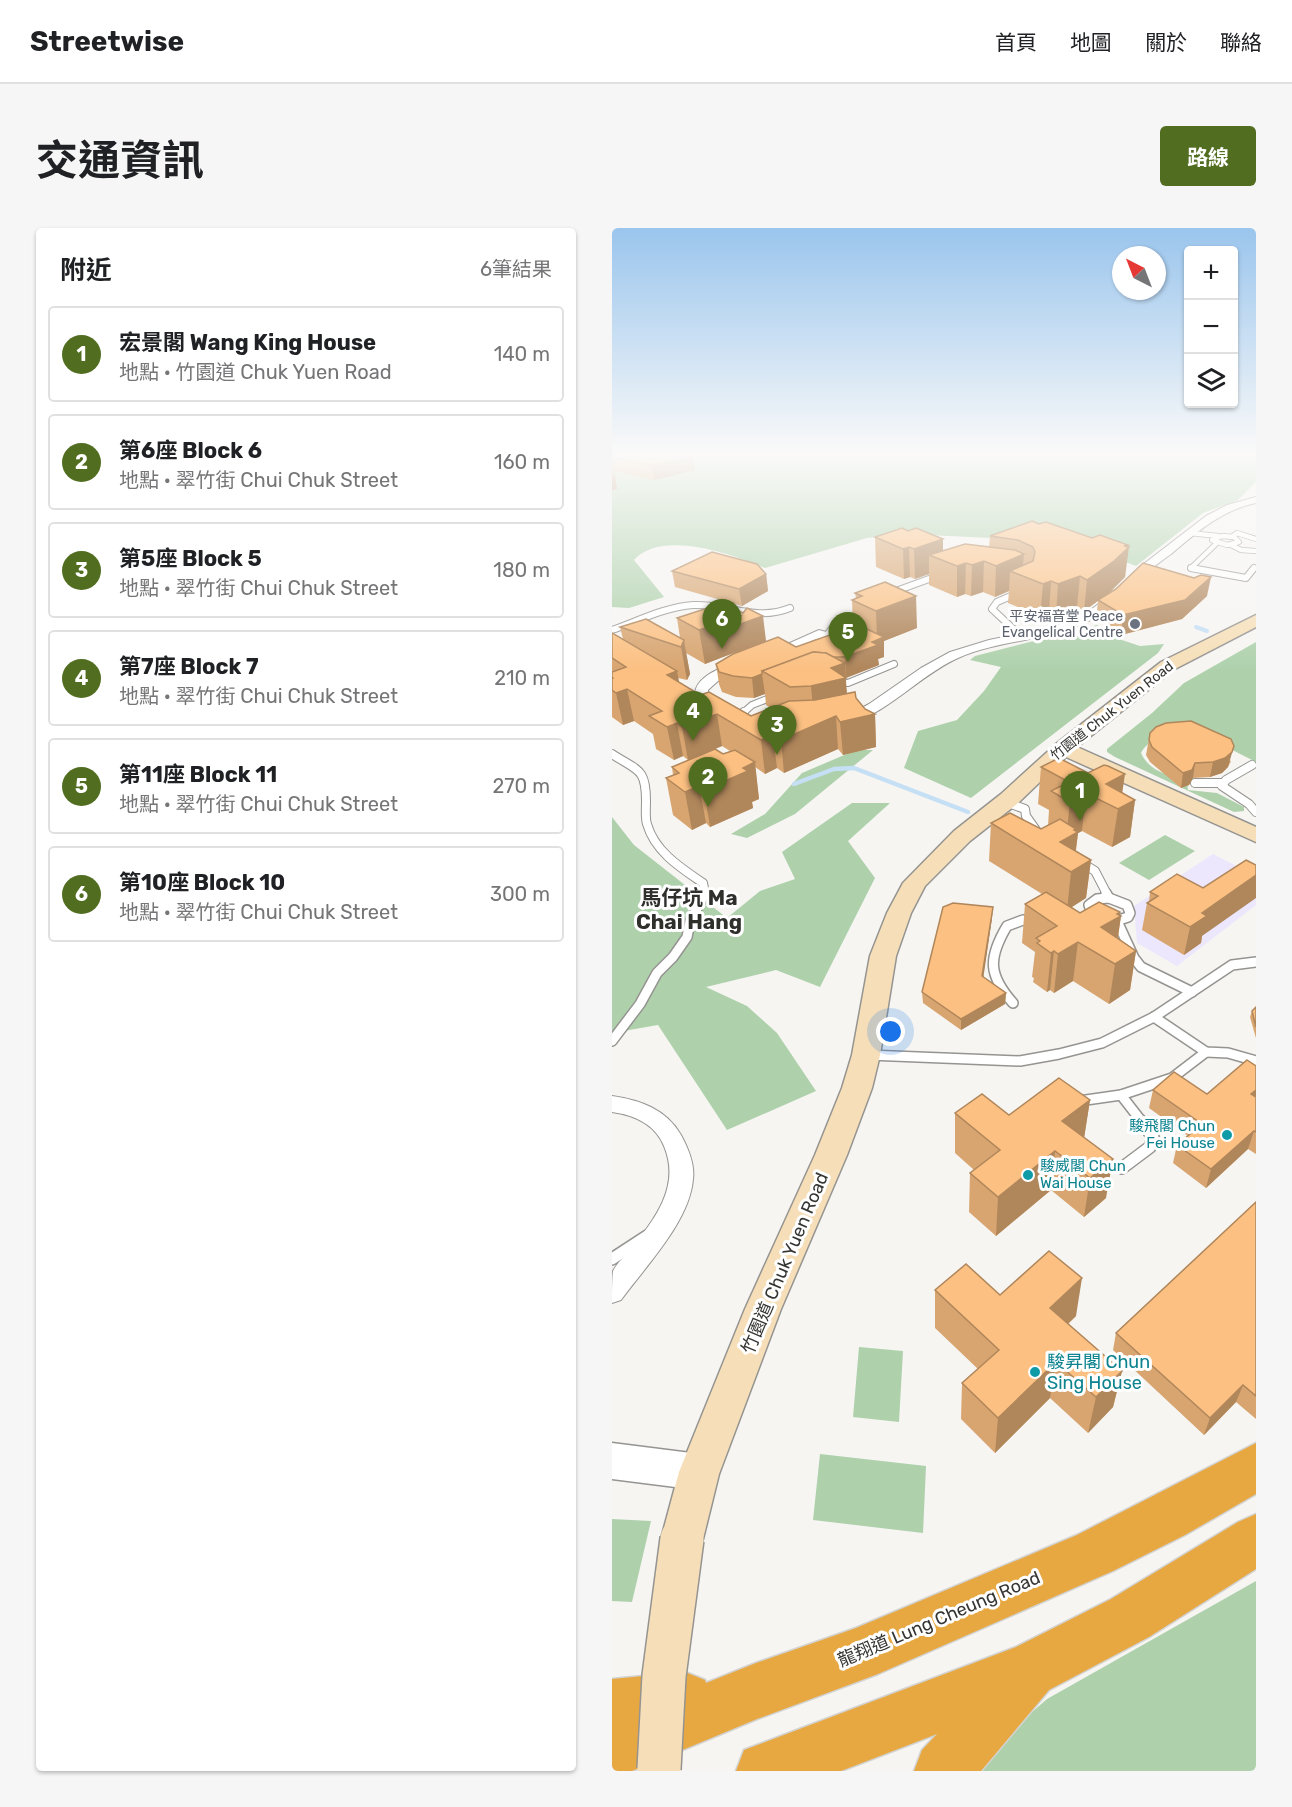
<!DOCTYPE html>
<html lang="zh-TW">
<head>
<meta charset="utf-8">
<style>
	:root { --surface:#fff; --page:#f6f6f6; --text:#202124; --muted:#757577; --line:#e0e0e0; --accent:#516d20 }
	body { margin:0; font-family:Rubik,"Noto Sans TC",sans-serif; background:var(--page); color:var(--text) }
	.controls { position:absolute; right:18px; top:18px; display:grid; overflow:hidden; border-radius:6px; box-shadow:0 2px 4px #0004 }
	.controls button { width:54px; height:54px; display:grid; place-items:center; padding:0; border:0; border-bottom:2px solid var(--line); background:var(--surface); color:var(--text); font:30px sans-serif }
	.compass { position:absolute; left:500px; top:18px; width:54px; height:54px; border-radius:50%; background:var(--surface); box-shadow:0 2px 4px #0004; rotate:318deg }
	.you { position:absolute; left:279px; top:804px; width:21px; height:21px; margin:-15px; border:4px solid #fff; border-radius:50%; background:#1a73e8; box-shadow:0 0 0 9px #1a73e833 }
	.badge { display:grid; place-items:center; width:39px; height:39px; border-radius:50%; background:var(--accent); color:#fff; font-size:20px; font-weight:700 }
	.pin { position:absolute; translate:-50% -50px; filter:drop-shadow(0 2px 3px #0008) }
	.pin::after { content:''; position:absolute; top:32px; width:21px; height:18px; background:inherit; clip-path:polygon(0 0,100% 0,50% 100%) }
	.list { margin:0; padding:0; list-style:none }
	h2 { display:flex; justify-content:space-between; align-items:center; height:78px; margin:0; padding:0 24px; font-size:26px }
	h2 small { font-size:20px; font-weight:400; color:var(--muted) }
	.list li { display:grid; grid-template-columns:39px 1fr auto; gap:18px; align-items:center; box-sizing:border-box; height:96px; margin:0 12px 12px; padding:0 12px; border:2px solid var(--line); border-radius:6px }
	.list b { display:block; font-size:22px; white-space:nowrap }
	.list p { margin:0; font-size:20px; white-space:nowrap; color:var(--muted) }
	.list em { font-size:20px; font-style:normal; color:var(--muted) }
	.icon { flex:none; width:33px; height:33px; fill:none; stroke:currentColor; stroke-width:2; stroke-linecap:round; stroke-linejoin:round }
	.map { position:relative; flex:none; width:644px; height:1543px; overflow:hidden; border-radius:6px }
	header { display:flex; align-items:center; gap:36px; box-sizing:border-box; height:84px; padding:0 30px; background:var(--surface); border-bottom:2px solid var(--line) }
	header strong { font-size:28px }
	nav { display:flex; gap:33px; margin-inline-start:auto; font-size:21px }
	.intro { display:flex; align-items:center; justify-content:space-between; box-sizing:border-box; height:144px; padding:0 36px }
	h1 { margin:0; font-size:42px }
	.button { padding:15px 27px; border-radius:6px; background:var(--accent); color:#fff; font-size:21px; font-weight:700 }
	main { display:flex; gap:36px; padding:0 36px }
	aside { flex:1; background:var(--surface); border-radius:6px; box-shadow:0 2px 4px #0004 }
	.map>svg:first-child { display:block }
	.education { fill:#ede7fd }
	.green { fill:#aed1ac }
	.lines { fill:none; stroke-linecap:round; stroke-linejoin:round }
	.stream-far1 { stroke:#c5dff5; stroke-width:4 }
	.stream { stroke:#c5dff5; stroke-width:4.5 }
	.service-far4-casing { stroke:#959491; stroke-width:6 }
	.service-far3-casing { stroke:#959491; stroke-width:8 }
	.service-far2-casing { stroke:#959491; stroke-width:10 }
	.service-far1-casing { stroke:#959491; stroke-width:12 }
	.service-casing { stroke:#959491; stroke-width:14 }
	.minor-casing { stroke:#959491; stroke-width:2 }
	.tertiary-casing { stroke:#959491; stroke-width:3 }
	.secondary-casing { stroke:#959491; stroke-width:3 }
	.trunk-casing { stroke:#d3d3d2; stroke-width:3 }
	.service-far4 { stroke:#fff; stroke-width:4.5 }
	.service-far3 { stroke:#fff; stroke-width:6 }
	.service-far2 { stroke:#fff; stroke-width:8 }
	.service-far1 { stroke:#fff; stroke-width:9 }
	.service { stroke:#fff; stroke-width:11 }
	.minor { fill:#fff; fill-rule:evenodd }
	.tertiary { fill:#fff; fill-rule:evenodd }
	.secondary { fill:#f6dfb8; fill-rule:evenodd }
	.trunk { fill:#e7a842; fill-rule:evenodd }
	.secondary-bridge-casing { stroke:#959491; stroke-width:46; stroke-linecap:butt }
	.secondary-bridge { stroke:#f6dfb8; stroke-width:43 }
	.wall { fill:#d8a570; fill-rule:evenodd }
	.shaded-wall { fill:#b0865b }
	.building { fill:#fbc082; stroke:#b0865b; stroke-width:1.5 }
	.worship-dot { fill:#6b7280; stroke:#fff; stroke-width:2 }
	.culture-dot { fill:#0f9aa8; stroke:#fff; stroke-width:2 }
	.labels { text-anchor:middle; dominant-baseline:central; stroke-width:6; stroke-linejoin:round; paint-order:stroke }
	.far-worship-label { font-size:14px; fill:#5b616d; stroke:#fff; text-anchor:end }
	.far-street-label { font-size:14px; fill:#353534; stroke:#fff }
	.culture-label { font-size:15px; fill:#0d838f; stroke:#fff; text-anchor:end }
	.near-street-label { font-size:18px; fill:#353534; stroke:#fff }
	.near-culture-label { font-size:18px; fill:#0d838f; stroke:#fff; text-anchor:start }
	.district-label { font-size:21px; font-weight:bold; fill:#2f2f2c; stroke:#fff }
</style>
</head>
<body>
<header>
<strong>Streetwise</strong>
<nav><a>首頁</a><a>地圖</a><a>關於</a><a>聯絡</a></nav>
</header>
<div class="intro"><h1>交通資訊</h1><a class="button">路線</a></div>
<main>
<aside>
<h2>附近<small>6筆結果</small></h2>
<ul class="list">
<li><span class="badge">1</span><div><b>宏景閣 Wang King House</b><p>地點 · 竹園道 Chuk Yuen Road</p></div><em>140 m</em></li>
<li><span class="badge">2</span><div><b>第6座 Block 6</b><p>地點 · 翠竹街 Chui Chuk Street</p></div><em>160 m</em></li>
<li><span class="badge">3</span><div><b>第5座 Block 5</b><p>地點 · 翠竹街 Chui Chuk Street</p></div><em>180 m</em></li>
<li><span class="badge">4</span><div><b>第7座 Block 7</b><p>地點 · 翠竹街 Chui Chuk Street</p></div><em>210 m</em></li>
<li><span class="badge">5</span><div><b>第11座 Block 11</b><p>地點 · 翠竹街 Chui Chuk Street</p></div><em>270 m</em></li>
<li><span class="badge">6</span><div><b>第10座 Block 10</b><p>地點 · 翠竹街 Chui Chuk Street</p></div><em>300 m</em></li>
</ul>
</aside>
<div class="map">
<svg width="644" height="1543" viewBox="0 0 644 1543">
	<rect width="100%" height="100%" fill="#f6f5f2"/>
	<polygon class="education" points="601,626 644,648 644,677 565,738 525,715 522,678"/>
	<g class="green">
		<path d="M0,227H644V254L626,272L591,285L524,338L485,323L423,312L294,306L255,310L153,340C121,326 49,301 22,332L52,369L17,380L0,379Z"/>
		<polygon points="485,397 510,412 528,418 552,416 546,425 359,570 292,540 306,503 345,492 372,463 389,439 358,432 363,428"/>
		<path d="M644,414V534C623,524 601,510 578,504C563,499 536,511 529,525C537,543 556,548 575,552L576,562L605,565L632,579V583L622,584L503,529L495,524V521L540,485L572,455Z"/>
		<polygon points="244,522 261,522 183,586 135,610 119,606 153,586 190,545"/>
		<polygon points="240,575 278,575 236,613 263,650 208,759 164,742 94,759 135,778 165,805 204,863 115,902 46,797 0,805 0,589 22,617 115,690 148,663 183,651 170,624"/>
		<polygon points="553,607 583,623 537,652 507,635"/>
		<polygon points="247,1119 291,1123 287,1194 241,1189"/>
		<polygon points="208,1226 314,1238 311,1305 201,1292"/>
		<polygon points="0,1291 39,1293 20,1374 0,1373"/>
		<polygon points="644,1353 644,1543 358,1543 366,1531 435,1471"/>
	</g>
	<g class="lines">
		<polyline class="stream-far1" points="584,399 595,403"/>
		<polyline class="stream" points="182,556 222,541 242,540 356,584"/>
		<defs>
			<g id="service-far4">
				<polyline points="578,305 606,308"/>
				<polygon points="610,308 622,309 627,314 615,317 600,312"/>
				<polyline points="621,308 625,305 644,311"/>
				<polyline points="619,317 629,322 644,323"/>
				<polyline points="588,342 579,340 605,315"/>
			</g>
			<g id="service-far3">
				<polyline points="579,340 634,350 642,340"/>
				<polyline points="284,363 328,347"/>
				<polyline points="408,364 385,374 380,381 410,409"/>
				<path d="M0,402C26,393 53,379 81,377C115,375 144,394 178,380"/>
				<polyline points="216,406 221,399 252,387"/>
				<polyline points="224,454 236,455 282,436"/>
				<polyline points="131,485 140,477 163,468"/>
			</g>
			<g id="service-far2">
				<polyline points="124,491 132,484"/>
				<path d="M0,526C26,543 34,540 34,573C34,581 33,590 35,596C43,624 69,640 91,655L93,666"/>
				<polyline points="640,537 614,552 610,558 637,576 644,584"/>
				<polyline points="583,555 610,555"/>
				<polyline points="393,574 413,581 414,588 426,605"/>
				<polyline points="467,633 483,643 495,666"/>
			</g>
			<g id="service-far1">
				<polyline points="494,665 497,670"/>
				<polygon points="497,670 515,677 518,685 516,689 498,695 481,689 477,677 485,671"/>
				<polyline points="506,695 522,730 529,739 580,764"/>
				<path d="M401,775C376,747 376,730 395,698L411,692L422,693"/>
				<polyline points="542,789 594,824 616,825 644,833"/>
				<polyline points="0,813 28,776 45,745 61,729 75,709 78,694 93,665"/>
				<polyline points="256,827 408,833 447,826 490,815 542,789 620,737 644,734"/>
				<polyline points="509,867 530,894"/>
				<polyline points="467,873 509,867 560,850 594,824"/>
			</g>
			<g id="service">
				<polyline points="510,940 538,919 541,909 529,893"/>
				<polyline points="0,1031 35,1008"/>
			</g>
			<g id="minor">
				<path d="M644,269V275C610,282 585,304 559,326C548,334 537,342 527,351C514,364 502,378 486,388C443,414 391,410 346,430C306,448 276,486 233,497L226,493L257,476L309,440L338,424L377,412L444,398L477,383L496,369L529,338L594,288L615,277Z"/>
				<path d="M207,402L229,408L231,411L227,420L208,423L206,420L218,412C200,403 175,434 153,430L151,427Z"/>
				<path d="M129,433L135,437L134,440L106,453L96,462C95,475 104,476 111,485L109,488H99C61,460 100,441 129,433Z"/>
				<path d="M0,868C28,872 54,881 69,907C76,920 83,936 81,951C78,993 33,1039 9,1072L0,1075C0,1066 0,1051 1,1043C5,1035 13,1028 19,1021C43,991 69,958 52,918C43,896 22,887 0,884Z"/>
			</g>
			<polygon id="tertiary" points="0,1215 87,1226 100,1231 105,1244 100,1257 87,1262 0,1251"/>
			<polygon id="secondary" points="644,387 644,399 561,442 465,519 644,599 644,614 454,529 405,576 358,613 313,658 299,685 284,728 268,827 260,860 235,927 169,1081 107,1246 91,1311 85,1326 70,1332 55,1326 49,1311 67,1244 133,1081 203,927 230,860 240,827 258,728 275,685 291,655 342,603 389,566 444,516 549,434"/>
			<g id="trunk">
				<polygon points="644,1215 644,1266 573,1307 501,1343 266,1446 145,1491 20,1543 0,1543 0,1451 73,1444 93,1452 94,1455 144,1435 244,1400 465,1307"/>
				<polygon points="644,1286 644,1341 537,1409 437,1462 369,1543 302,1543 310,1522 325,1506 229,1543 124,1543 132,1522 404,1419 499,1371 626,1294"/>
			</g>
		</defs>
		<use href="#service-far4" class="service-far4-casing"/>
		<use href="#service-far3" class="service-far3-casing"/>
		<use href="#service-far2" class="service-far2-casing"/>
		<use href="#service-far1" class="service-far1-casing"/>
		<use href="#service" class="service-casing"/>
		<use href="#minor" class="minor-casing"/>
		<use href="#tertiary" class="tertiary-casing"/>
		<use href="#secondary" class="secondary-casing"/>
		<use href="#trunk" class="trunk-casing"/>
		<use href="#service-far4" class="service-far4"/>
		<use href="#service-far3" class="service-far3"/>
		<use href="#service-far2" class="service-far2"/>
		<use href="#service-far1" class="service-far1"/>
		<use href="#service" class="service"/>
		<use href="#minor" class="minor"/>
		<use href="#tertiary" class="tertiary"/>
		<use href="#secondary" class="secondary"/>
		<use href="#trunk" class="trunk"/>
		<defs>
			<polyline id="secondary-bridge" points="47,1541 52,1448 70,1311"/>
		</defs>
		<use href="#secondary-bridge" class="secondary-bridge-casing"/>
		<use href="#secondary-bridge" class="secondary-bridge"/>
	</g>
	<g class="wall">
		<polygon points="0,227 83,242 42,252 1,243 5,261 0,262"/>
		<polygon points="427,296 515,319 513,349 498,364 595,368 570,391 509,407 484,391 486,373 472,383 465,379 444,387 437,384 428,388 396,375 397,363 383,369 371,364 359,368 353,366 345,369 317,357 317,346 303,351 298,349 292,351 264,339 263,309 331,323 377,319 378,308"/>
		<polygon points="60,343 154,346 156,363 130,378 63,359"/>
		<path d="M273,354L305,400L272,413V429L266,431L267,437L233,450L235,466L244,470L253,481L263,486L264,519L231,527L226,521L172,545L165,540L153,546L143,539L147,571L140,574L141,580L98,599L94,595L80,602L61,587L54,550L61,547L60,539L76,532L71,528L62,532L44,521L41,506L22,493L11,497L0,489V405L11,411L8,399L68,410L65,390L154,413L184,419L241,399L240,372L244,370L243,365ZM124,424L104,436L107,456L110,464L124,469L142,470L153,466L154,477L159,480L139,488L88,467L67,454L66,450L75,452L78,446L74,425L93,436ZM110,518L118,523L111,526L103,521Z"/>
		<polygon points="538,505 619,533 616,539 610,545 598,549 581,550 577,557 569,560 538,534 534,527"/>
		<polygon points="429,539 510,564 523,572 518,609 500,619 470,603 466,605 464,623 479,632 474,670 460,679 468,685 507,687 509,688 506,710 524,723 518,762 497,776 461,753 442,765 438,762 435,764 421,754 422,750 420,749 423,724 410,715 413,676 430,666 377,633 379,595 429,601 436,598 437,582 426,576"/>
		<polygon points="565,646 590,708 589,715 572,727 530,702 535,675 537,674 538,664"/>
		<polygon points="380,690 371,749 394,765 393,776 349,802 311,775 310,764"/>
		<polygon points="644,779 644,810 638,789 640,783"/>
		<polygon points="644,838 644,926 636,921 594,960 561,935 565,917 576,908 537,880 541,862 595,866"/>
		<polygon points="478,872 472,909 494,970 472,989 439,962 384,1008 357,984 358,945 362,942 343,925 343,885 397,887"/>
		<polygon points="644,974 644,1191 624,1174 592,1207 501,1122 504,1105"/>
		<polygon points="323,1062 388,1067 464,1088 456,1096 510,1143 501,1179 476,1205 438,1170 383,1225 349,1191 350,1155 366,1141 323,1100"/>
	</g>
	<g class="shaded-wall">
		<polygon points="81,228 83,242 42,252 40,237"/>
		<polygon points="3,246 5,261 0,262 0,247"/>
		<polygon points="331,311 331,332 317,327 317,346 303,351 302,321"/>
		<polygon points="516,317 515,321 517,319 513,349 498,364 472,383 475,352 512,318"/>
		<polygon points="297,319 298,349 292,351 291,321"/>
		<polygon points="412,326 410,348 398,343 397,363 383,369 384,338"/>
		<polygon points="372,333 371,364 359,368 360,337"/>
		<polygon points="354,335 353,366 345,369 345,338"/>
		<polygon points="154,346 156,363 130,378 127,361"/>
		<polygon points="468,348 465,379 444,387 446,356"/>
		<polygon points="599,349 595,368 570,391 509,407 511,387"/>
		<polygon points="439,353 437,384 428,388 431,356"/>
		<polygon points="304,368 305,400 272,413 272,429 266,431 267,437 234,450 233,429 260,414 265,412 264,383"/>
		<polygon points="129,388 151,388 155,421 124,424 93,436 87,402"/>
		<polygon points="72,412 78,446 75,452 69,419"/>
		<polygon points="233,435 236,485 202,493 199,458 219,440"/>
		<polygon points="65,443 71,475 55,447"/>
		<polygon points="150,446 153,466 142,470 140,450"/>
		<polygon points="15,461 22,493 11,497 4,465"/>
		<polygon points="105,486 110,518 76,532 70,499"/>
		<polygon points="263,486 264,519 231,527 228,494"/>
		<polygon points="224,488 226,521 172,545 169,512"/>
		<polygon points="65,495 71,528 62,532 55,499"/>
		<polygon points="161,507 165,540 153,546 149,512"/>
		<polygon points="622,518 616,539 610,545 598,549 601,534"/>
		<polygon points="143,534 147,571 140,574 141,580 98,599 92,562 131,540"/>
		<polygon points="583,535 581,550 577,557 569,560 571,545"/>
		<polygon points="513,546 508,580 523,572 518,609 500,619 506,581 494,556"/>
		<polygon points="87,558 94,595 80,602 73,564"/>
		<polygon points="474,565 470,603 466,605 461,642 448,614 454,610 458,574"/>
		<polygon points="479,632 474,670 455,682 459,644"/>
		<polygon points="644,647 644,670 590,708 589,715 572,727 578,699 590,685"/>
		<polygon points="381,679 380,690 370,759 370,748"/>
		<polygon points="508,684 507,689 509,688 503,727 489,699"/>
		<polygon points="466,714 461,753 442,765 446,726"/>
		<polygon points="442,723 438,762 435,764 439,725"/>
		<polygon points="524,723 518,762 497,776 503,736"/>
		<polygon points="394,765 393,776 349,802 349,791"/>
		<polygon points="644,862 644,876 639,866"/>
		<polygon points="478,872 472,911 450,893"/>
		<polygon points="642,903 636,921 594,960 599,941"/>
		<polygon points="443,923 439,962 384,1008 386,969"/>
		<polygon points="501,931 494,970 472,989 478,950"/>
		<polygon points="470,1050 464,1088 433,1118 438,1080"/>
		<polygon points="444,1134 438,1170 383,1225 386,1190"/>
		<polygon points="510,1143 501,1179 476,1205 484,1169"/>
		<polygon points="631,1157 624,1174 592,1207 598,1190"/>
	</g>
	<g class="building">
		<polygon points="0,227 79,227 81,228 40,237 0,230"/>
		<polygon points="420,293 427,296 434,294 480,310 488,307 516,317 512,318 517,319 502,333 475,352 468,348 446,356 439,353 431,356 398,343 421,333 423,324 421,319 406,312 378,308"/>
		<polygon points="290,300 296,303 304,300 331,311 302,321 297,319 291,321 263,309"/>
		<polygon points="353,316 403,322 412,326 384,338 372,333 360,337 354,335 345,338 317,327"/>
		<polygon points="100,324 145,336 154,346 127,361 60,343"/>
		<polygon points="531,335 582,350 589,347 599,349 573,372 511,387 486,372 504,361"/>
		<polygon points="273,354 304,368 264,383 240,372 250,368 243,365"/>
		<polygon points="111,375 131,385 135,380 151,388 120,399 129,388 87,402 65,390"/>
		<polygon points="34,391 72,412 69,419 8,399"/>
		<polygon points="246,397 272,409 260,414 266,417 233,429 221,429 214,425 201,424 150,443 150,446 140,450 121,448 107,444 104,436 121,426 166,409 184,419"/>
		<polygon points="0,405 65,443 55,447 88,467 97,464 139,488 177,473 203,472 243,464 244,470 253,481 263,486 228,494 224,488 169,512 161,507 149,512 105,486 70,499 65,495 55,499 37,488 50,483 15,461 4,465 0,462 0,451 1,450 0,449 0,444 14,439 0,430"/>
		<polygon points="201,424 214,425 233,435 219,440 234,450 199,458 178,459 150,443"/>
		<polygon points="579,493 619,511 622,518 620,524 613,530 601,534 583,535 580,542 571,545 540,519 537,512 538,505 544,499 554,495"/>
		<polygon points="103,521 111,526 123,522 143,534 131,540 136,543 92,562 87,558 73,564 54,550 67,545 60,539"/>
		<polygon points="447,530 476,545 492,537 496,538 513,546 494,556 523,572 506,581 474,565 458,574 439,563 457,554 429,539"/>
		<polygon points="398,585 429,601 448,591 464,601 462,602 466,604 448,614 479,632 459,644 379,595"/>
		<polygon points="634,632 644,637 644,647 590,685 595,688 578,699 535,675 546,668 538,664 565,646 591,660"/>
		<polygon points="434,664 468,685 487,674 508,684 505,686 509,688 489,699 524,723 503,736 466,714 446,726 442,723 439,725 425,715 428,713 424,710 445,698 413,676"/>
		<polygon points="341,675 381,679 370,748 394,765 349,791 310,764 331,679"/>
		<polygon points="644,779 644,799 640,783"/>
		<polygon points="635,832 644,838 644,862 639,866 644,869 644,904 642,903 599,941 565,917 590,896 541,862 562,844 595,866"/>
		<polygon points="447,850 478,872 450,893 501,931 478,950 443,923 386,969 358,945 388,922 343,885 370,866 397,887"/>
		<polygon points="644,974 644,1168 631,1157 598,1190 504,1105"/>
		<polygon points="437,1023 470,1050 438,1080 510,1143 484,1169 444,1134 386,1190 350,1155 387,1122 323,1062 354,1036 388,1067"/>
	</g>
	<linearGradient id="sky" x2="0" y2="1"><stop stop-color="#9ac5ed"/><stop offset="0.51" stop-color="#fbfaf9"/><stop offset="1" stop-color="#fbfaf9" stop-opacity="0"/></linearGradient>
	<rect width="644" height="443" fill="url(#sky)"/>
	<circle class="worship-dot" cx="523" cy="396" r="6"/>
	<g class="culture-dot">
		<circle cx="615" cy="907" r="6"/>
		<circle cx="416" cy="947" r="6"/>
		<circle cx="423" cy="1144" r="6"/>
	</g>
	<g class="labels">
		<g class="far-worship-label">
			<text x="511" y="388">平安福音堂 Peace<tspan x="511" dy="16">Evangelical Centre</tspan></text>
		</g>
		<g class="far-street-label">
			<text transform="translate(500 483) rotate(-38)">竹園道 Chuk Yuen Road</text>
		</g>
		<g class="culture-label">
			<text x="603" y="898">駿飛閣 Chun<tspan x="603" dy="17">Fei House</tspan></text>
			<text x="428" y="938" text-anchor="start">駿威閣 Chun<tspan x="428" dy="17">Wai House</tspan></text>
		</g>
		<g class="near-street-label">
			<text transform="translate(173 1035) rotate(-67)">竹園道 Chuk Yuen Road</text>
			<text transform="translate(327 1391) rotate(-23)">龍翔道 Lung Cheung Road</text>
		</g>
		<g class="near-culture-label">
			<text x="435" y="1134">駿昇閣 Chun<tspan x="435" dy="21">Sing House</tspan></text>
		</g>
		<g class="district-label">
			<text x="77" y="669">馬仔坑 Ma<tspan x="77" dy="24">Chai Hang</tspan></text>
		</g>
	</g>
</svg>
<div class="controls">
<button>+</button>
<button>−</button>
<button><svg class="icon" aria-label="layers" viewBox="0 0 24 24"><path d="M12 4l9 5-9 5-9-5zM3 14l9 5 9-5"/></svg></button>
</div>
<svg class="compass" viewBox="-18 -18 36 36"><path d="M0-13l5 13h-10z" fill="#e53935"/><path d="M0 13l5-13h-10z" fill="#757577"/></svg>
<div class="you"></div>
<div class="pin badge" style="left:468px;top:593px">1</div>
<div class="pin badge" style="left:96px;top:579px">2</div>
<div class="pin badge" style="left:165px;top:527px">3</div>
<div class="pin badge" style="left:81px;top:513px">4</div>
<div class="pin badge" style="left:236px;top:434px">5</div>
<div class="pin badge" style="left:110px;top:421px">6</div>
</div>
</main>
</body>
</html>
